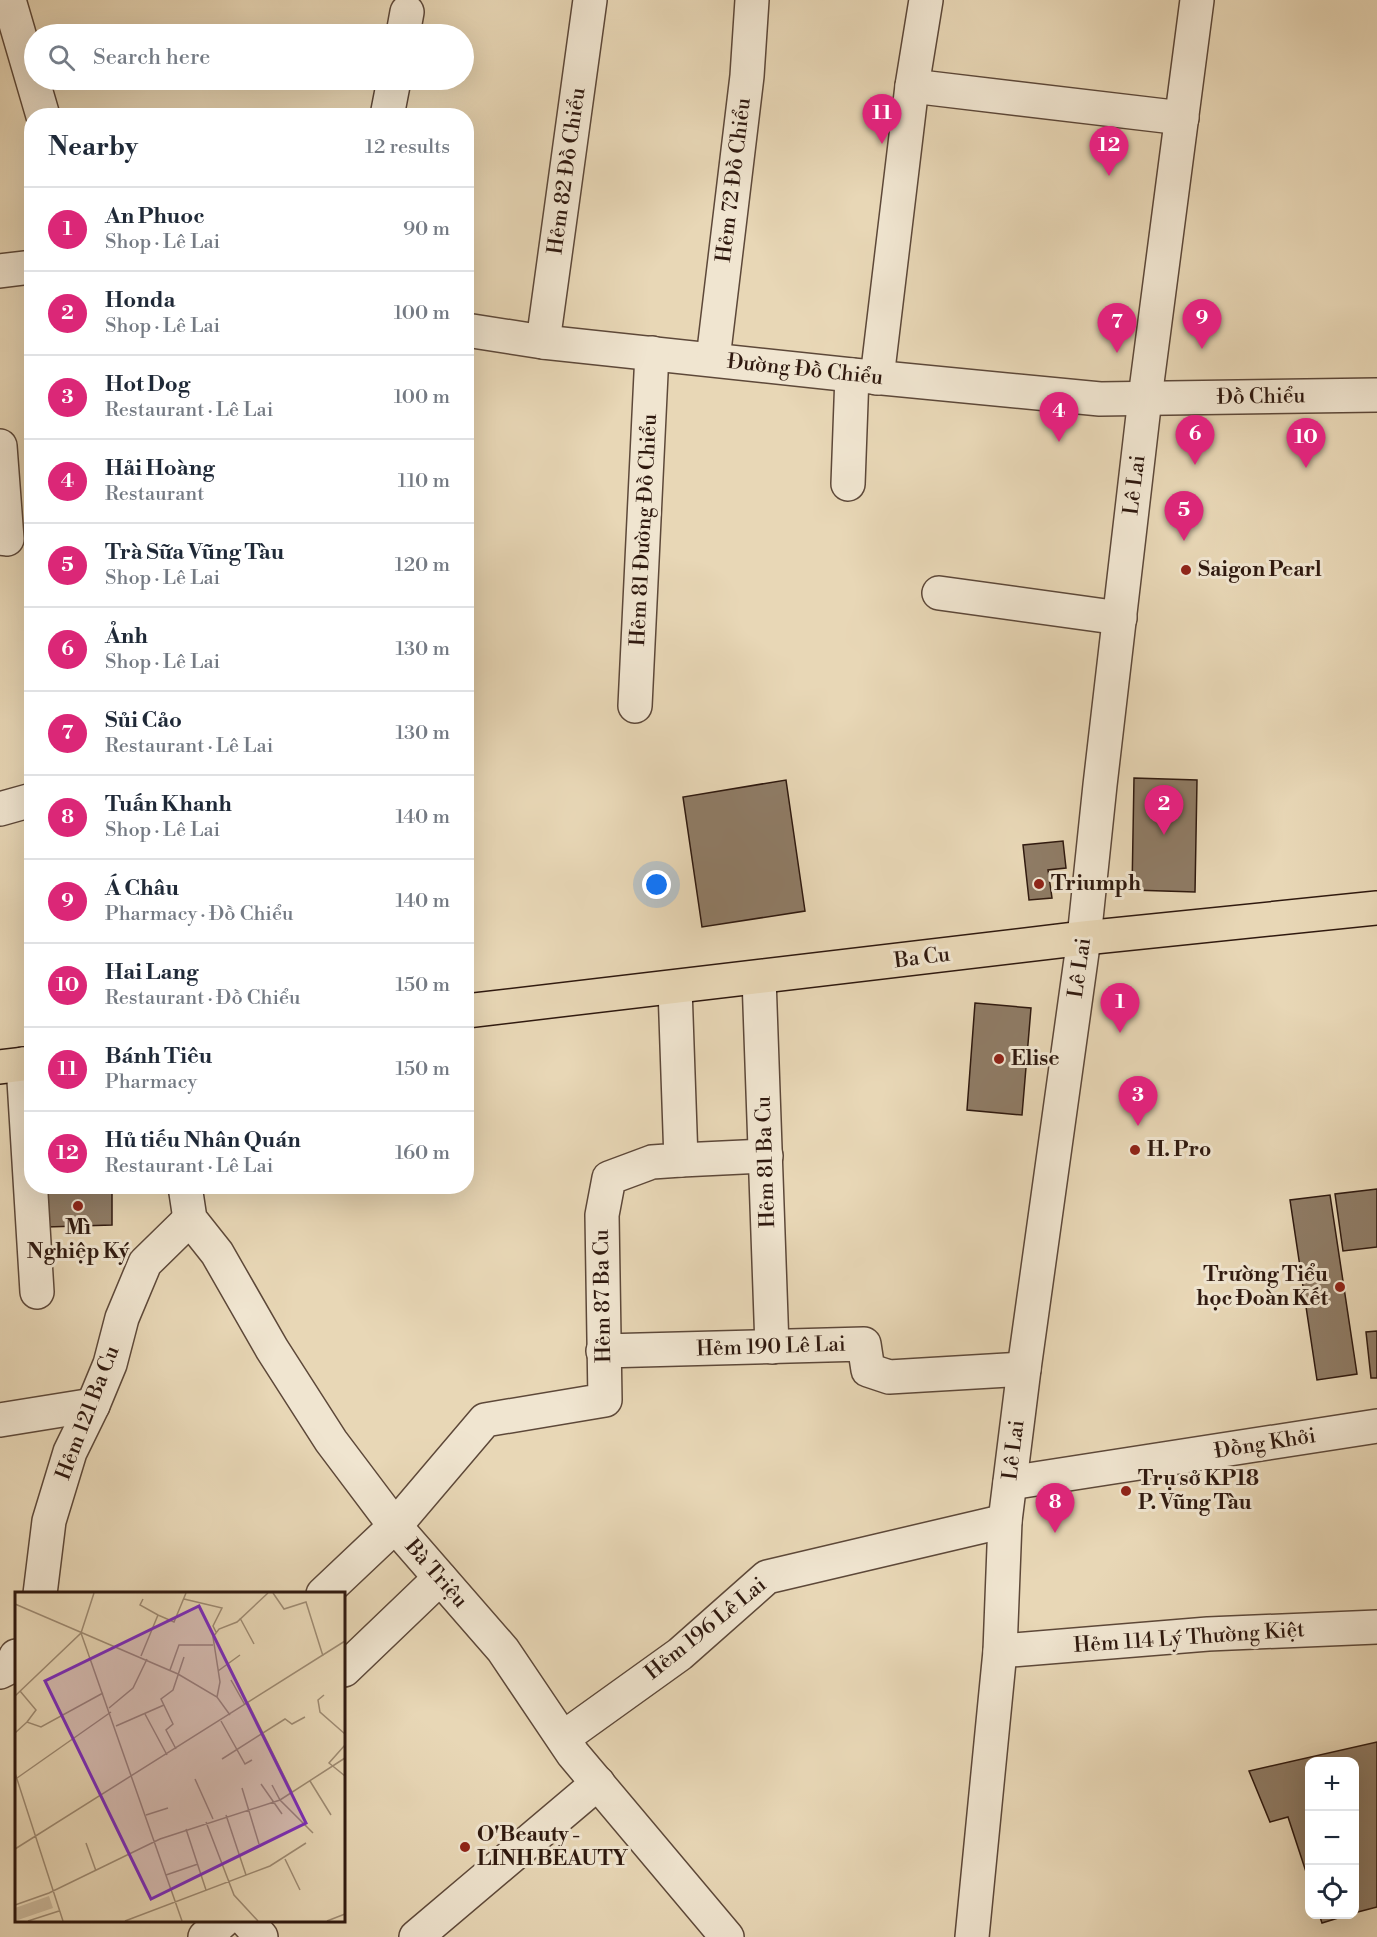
<!DOCTYPE html>
<html lang="en">
<head>
<meta charset="utf-8">
<style>
	:root { --surface:#fff; --page:#f6f6f7; --text:#1f2937; --muted:#747a83; --line:#e0e1e3; --accent:#db2777 }
	body { margin:0; font-family:"Libre Bodoni",serif; background:var(--page); color:var(--text) }
	.controls { position:absolute; right:18px; bottom:18px; display:grid; overflow:hidden; border-radius:12px; box-shadow:0 6px 24px #0002 }
	.controls button { width:54px; height:54px; display:grid; place-items:center; padding:0; border:0; border-bottom:2px solid var(--line); background:var(--surface); color:var(--text); font:30px sans-serif }
	.you { position:absolute; left:657px; top:885px; width:21px; height:21px; margin:-15px; border:4px solid #fff; border-radius:50%; background:#1a73e8; box-shadow:0 0 0 9px #1a73e833 }
	.badge { display:grid; place-items:center; width:39px; height:39px; border-radius:50%; background:var(--accent); color:#fff; font-size:20px; font-weight:700 }
	.pin { position:absolute; translate:-50% -50px; filter:drop-shadow(0 2px 3px #0008) }
	.pin::after { content:''; position:absolute; top:32px; width:21px; height:18px; background:inherit; clip-path:polygon(0 0,100% 0,50% 100%) }
	.list { margin:0; padding:0; list-style:none }
	h2 { display:flex; justify-content:space-between; align-items:center; height:78px; margin:0; padding:0 24px; font-size:26px }
	h2 small { font-size:20px; font-weight:400; color:var(--muted) }
	.list li { display:grid; grid-template-columns:39px 1fr auto; gap:18px; align-items:center; box-sizing:border-box; height:84px; padding:0 24px; border-top:2px solid var(--line) }
	.list b { display:block; font-size:22px; white-space:nowrap }
	.list p { margin:0; font-size:20px; white-space:nowrap; color:var(--muted) }
	.list em { font-size:20px; font-style:normal; color:var(--muted) }
	.icon { flex:none; width:33px; height:33px; fill:none; stroke:currentColor; stroke-width:2; stroke-linecap:round; stroke-linejoin:round }
	.map { position:relative; flex:none; width:1377px; height:1937px; overflow:hidden }
	.search { position:absolute; background:var(--surface); box-shadow:0 6px 24px #0002; left:24px; top:24px; width:450px; height:66px; display:flex; align-items:center; gap:15px; box-sizing:border-box; padding:0 21px; border-radius:33px; color:var(--muted); font-size:22px }
	.panel { position:absolute; background:var(--surface); box-shadow:0 6px 24px #0002; left:24px; top:108px; width:450px; height:1086px; border-radius:24px }
	.map>svg:first-child { display:block }
	.building { fill:#8f7c66; stroke:#2f190f; stroke-width:1.5 }
	.lines { fill:none; stroke-linecap:round; stroke-linejoin:round }
	.minor-casing { stroke:#5d4839; stroke-width:36 }
	.major-casing { stroke:#2f190f; stroke-width:36 }
	.minor { stroke:#f0e5d0; stroke-width:33 }
	.major { stroke:#e8d7b6; stroke-width:33 }
	.poi-dot { fill:#8f2418; stroke:#f0e5d0; stroke-width:2 }
	.labels { text-anchor:middle; dominant-baseline:central; stroke-width:6; stroke-linejoin:round; paint-order:stroke }
	.street-label { font-size:21px; fill:#2f190f; stroke:#f0e5d0 }
	.poi-label { font-size:21px; font-weight:bold; fill:#2f190f; stroke:#f0e5d0; text-anchor:start }
	.inset-road { fill:none; stroke:#9e8b73; stroke-width:1.5 }
	.view { fill:#7b2cbf; fill-opacity:0.15; stroke:#7b2cbf; stroke-width:3 }
	.inset-edge { fill:none; stroke:#2f190f; stroke-width:3 }
</style>
</head>
<body>
<div class="map">
<svg width="1377" height="1937" viewBox="0 0 1377 1937">
	<rect width="100%" height="100%" fill="#e8d7b6"/>
	<filter id="stains"><feTurbulence type="fractalNoise" baseFrequency=".00333" numOctaves="4"/><feColorMatrix values="0 0 0 0 .2 0 0 0 0 .09 0 0 0 0 .02 0 0 0 .5 -.17"/></filter>
	<radialGradient id="worn" r=".72"><stop offset=".6" stop-color="#630" stop-opacity="0"/><stop offset="1" stop-color="#630" stop-opacity=".3"/></radialGradient>
	<g class="building">
		<polygon points="1134,778 1197,780 1195,892 1132,890"/>
		<polygon points="786,780 805,911 702,927 683,797"/>
		<polygon points="1063,841 1066,868 1048,870 1052,898 1029,900 1023,845"/>
		<polygon points="975,1003 1031,1008 1022,1115 967,1110"/>
		<polygon points="44,1186 112,1186 112,1225 46,1227"/>
		<polygon points="1377,1189 1377,1247 1343,1251 1335,1194"/>
		<polygon points="1330,1195 1357,1374 1317,1380 1290,1200"/>
		<polygon points="1377,1331 1377,1378 1371,1378 1366,1332"/>
		<polygon points="1377,1742 1377,1907 1354,1913 1354,1762 1310,1762 1310,1884 1288,1817 1270,1822 1249,1771"/>
		<polygon points="1319,1914 1351,1914 1322,1923"/>
	</g>
	<g class="lines">
		<defs>
			<g id="minor">
				<polyline points="9,0 43,116"/>
				<polyline points="403,34 407,12"/>
				<polyline points="912,86 1182,118"/>
				<polyline points="387,116 394,80"/>
				<polyline points="0,271 32,267"/>
				<polyline points="466,330 543,342 852,375 1100,399 1377,395"/>
				<polyline points="543,342 590,0"/>
				<polyline points="713,359 747,76 752,0"/>
				<polyline points="877,378 912,86 926,0"/>
				<polyline points="0,446 7,539 0,538"/>
				<polyline points="848,484 852,375"/>
				<polyline points="939,593 1120,618"/>
				<polyline points="635,706 652,353"/>
				<polyline points="0,809 32,800"/>
				<polyline points="759,978 772,1347"/>
				<polyline points="23,1064 37,1292"/>
				<polyline points="681,1160 766,1156"/>
				<polyline points="185,1186 190,1219 217,1253 272,1349 331,1441 395,1526 503,1650 573,1754 727,1937"/>
				<polyline points="603,1351 864,1344 868,1370 889,1377 1024,1369"/>
				<polyline points="0,1420 93,1405"/>
				<polyline points="1010,1483 1377,1426"/>
				<polyline points="40,1594 49,1521 70,1452 93,1405 110,1364 122,1318 145,1263 190,1219"/>
				<polyline points="323,1594 395,1526 485,1420 605,1400 602,1215 609,1178 652,1162 681,1160 675,988"/>
				<polyline points="1000,1651 1208,1634 1377,1627"/>
				<polyline points="344,1670 440,1578"/>
				<polyline points="0,1672 10,1667 16,1656"/>
				<polyline points="563,1738 680,1654 767,1577 1005,1521"/>
				<polyline points="246,1920 261,1937"/>
				<polyline points="205,1937 224,1920"/>
				<polyline points="416,1937 598,1783"/>
				<polyline points="972,1937 1000,1651 1005,1521 1024,1369 1084,938 1100,785 1145,398 1197,0"/>
			</g>
			<g id="major">
				<polyline points="466,1011 1084,938 1377,908"/>
				<polyline points="0,1067 32,1063"/>
			</g>
		</defs>
		<use href="#minor" class="minor-casing"/>
		<use href="#major" class="major-casing"/>
		<use href="#minor" class="minor"/>
		<use href="#major" class="major"/>
	</g>
	<g class="poi-dot">
		<circle cx="1186" cy="570" r="6"/>
		<circle cx="1039" cy="884" r="6"/>
		<circle cx="999" cy="1059" r="6"/>
		<circle cx="1135" cy="1150" r="6"/>
		<circle cx="78" cy="1206" r="6"/>
		<circle cx="1340" cy="1287" r="6"/>
		<circle cx="1126" cy="1491" r="6"/>
		<circle cx="465" cy="1847" r="6"/>
	</g>
	<g class="labels">
		<g class="street-label">
			<text transform="translate(567 171) rotate(-82)">Hẻm 82 Đồ Chiểu</text>
			<text transform="translate(734 180) rotate(-83)">Hẻm 72 Đồ Chiểu</text>
			<text transform="translate(805 370) rotate(6)">Đường Đồ Chiểu</text>
			<text transform="translate(1261 397) rotate(-1)">Đồ Chiểu</text>
			<text transform="translate(1135 485) rotate(-83)">Lê Lai</text>
			<text transform="translate(644 530) rotate(-87)">Hẻm 81 Đường Đồ Chiểu</text>
			<text transform="translate(922 958) rotate(-7)">Ba Cu</text>
			<text transform="translate(1080 968) rotate(-82)">Lê Lai</text>
			<text transform="translate(766 1162) rotate(-92)">Hẻm 81 Ba Cu</text>
			<text transform="translate(603 1296) rotate(-91)">Hẻm 87 Ba Cu</text>
			<text transform="translate(771 1347) rotate(-2)">Hẻm 190 Lê Lai</text>
			<text transform="translate(88 1413) rotate(-69)">Hẻm 121 Ba Cu</text>
			<text transform="translate(1265 1444) rotate(-9)">Đồng Khởi</text>
			<text transform="translate(1014 1450) rotate(-83)">Lê Lai</text>
			<text transform="translate(436 1574) rotate(49)">Bà Triệu</text>
			<text transform="translate(706 1629) rotate(-39)">Hẻm 196 Lê Lai</text>
			<text transform="translate(1189 1638) rotate(-4)">Hẻm 114 Lý Thường Kiệt</text>
		</g>
		<g class="poi-label">
			<text x="1198" y="570">Saigon Pearl</text>
			<text x="1051" y="884">Triumph</text>
			<text x="1011" y="1059">Elise</text>
			<text x="1147" y="1150">H. Pro</text>
			<text x="78" y="1228" text-anchor="middle">Mì<tspan x="78" dy="24">Nghiệp Ký</tspan></text>
			<text x="1328" y="1275" text-anchor="end">Trường Tiểu<tspan x="1328" dy="24">học Đoàn Kết</tspan></text>
			<text x="1138" y="1479">Trụ sở KP18<tspan x="1138" dy="24">P. Vũng Tàu</tspan></text>
			<text x="477" y="1835">O'Beauty -<tspan x="477" dy="24">LINH BEAUTY</tspan></text>
		</g>
	</g>
	<g transform="translate(15 1592)">
		<rect width="330" height="330" fill="#e8d7b6"/>
		<path d="M34,304L38,316L0,329V316Z" fill="#c9b79a"/>
		<path class="inset-road" d="M258,1L269,17L291,10L308,64M128,7L125,13L143,23M169,7L207,16L198,34L201,40M0,12L163,82L202,105L215,123M225,26L239,52M66,41L167,329M126,64L143,23L159,30L171,1M155,78L164,53H198M203,79L225,63M216,88L230,113M5,99L21,118L12,130M309,103L303,108L305,120L330,142M0,104L66,41L79,1M202,105L205,90L198,45L204,37L222,30L253,1M233,111L277,200M94,116L118,96L132,67M130,122L152,163M206,129L230,172L237,168M101,134L149,113M0,141L12,130L26,135L88,101M330,153L314,171L330,184M161,157L151,138L158,132L146,107L158,98L169,65M207,167L270,127L277,132L290,125M0,181L48,329M2,186L96,120M180,187L198,227M295,189L316,223M246,192L267,222M257,193L265,208L298,241M227,196L244,252M131,223L153,216M211,223L231,283M191,230L219,303L243,329M171,237L191,298M71,251L81,279M0,257L330,49M270,267L285,298M151,283L183,272M0,313L34,301L145,247L265,208L330,166M13,329L44,319M110,329L255,274L291,251M312,329L330,322"/>
		<path class="view" d="M184,14L291,231L136,307L30,89Z"/>
		<rect width="330" height="330" class="inset-edge"/>
	</g>
	<rect width="100%" height="100%" filter="url(#stains)"/>
	<rect width="100%" height="100%" fill="url(#worn)"/>
</svg>
<div class="controls">
<button>+</button>
<button>−</button>
<button><svg class="icon" aria-label="locate" viewBox="0 0 24 24"><circle cx="12" cy="12" r="6"/><path d="M12 2v4M12 18v4M2 12h4M18 12h4"/></svg></button>
</div>
<div class="you"></div>
<div class="pin badge" style="left:1120px;top:1033px">1</div>
<div class="pin badge" style="left:1164px;top:835px">2</div>
<div class="pin badge" style="left:1138px;top:1126px">3</div>
<div class="pin badge" style="left:1059px;top:442px">4</div>
<div class="pin badge" style="left:1184px;top:541px">5</div>
<div class="pin badge" style="left:1195px;top:465px">6</div>
<div class="pin badge" style="left:1117px;top:353px">7</div>
<div class="pin badge" style="left:1055px;top:1533px">8</div>
<div class="pin badge" style="left:1202px;top:349px">9</div>
<div class="pin badge" style="left:1306px;top:468px">10</div>
<div class="pin badge" style="left:882px;top:144px">11</div>
<div class="pin badge" style="left:1109px;top:176px">12</div>
<div class="search"><svg class="icon" aria-label="search" viewBox="0 0 24 24"><circle cx="10" cy="10" r="6"/><path d="M15 15l6 6"/></svg>Search here</div>
<section class="panel">
<h2>Nearby<small>12 results</small></h2>
<ul class="list">
<li><span class="badge">1</span><div><b>An Phuoc</b><p>Shop · Lê Lai</p></div><em>90 m</em></li>
<li><span class="badge">2</span><div><b>Honda</b><p>Shop · Lê Lai</p></div><em>100 m</em></li>
<li><span class="badge">3</span><div><b>Hot Dog</b><p>Restaurant · Lê Lai</p></div><em>100 m</em></li>
<li><span class="badge">4</span><div><b>Hải Hoàng</b><p>Restaurant</p></div><em>110 m</em></li>
<li><span class="badge">5</span><div><b>Trà Sữa Vũng Tàu</b><p>Shop · Lê Lai</p></div><em>120 m</em></li>
<li><span class="badge">6</span><div><b>Ảnh</b><p>Shop · Lê Lai</p></div><em>130 m</em></li>
<li><span class="badge">7</span><div><b>Sủi Cảo</b><p>Restaurant · Lê Lai</p></div><em>130 m</em></li>
<li><span class="badge">8</span><div><b>Tuấn Khanh</b><p>Shop · Lê Lai</p></div><em>140 m</em></li>
<li><span class="badge">9</span><div><b>Á Châu</b><p>Pharmacy · Đồ Chiểu</p></div><em>140 m</em></li>
<li><span class="badge">10</span><div><b>Hai Lang</b><p>Restaurant · Đồ Chiểu</p></div><em>150 m</em></li>
<li><span class="badge">11</span><div><b>Bánh Tiêu</b><p>Pharmacy</p></div><em>150 m</em></li>
<li><span class="badge">12</span><div><b>Hủ tiếu Nhân Quán</b><p>Restaurant · Lê Lai</p></div><em>160 m</em></li>
</ul>
</section>
</div>
</body>
</html>
